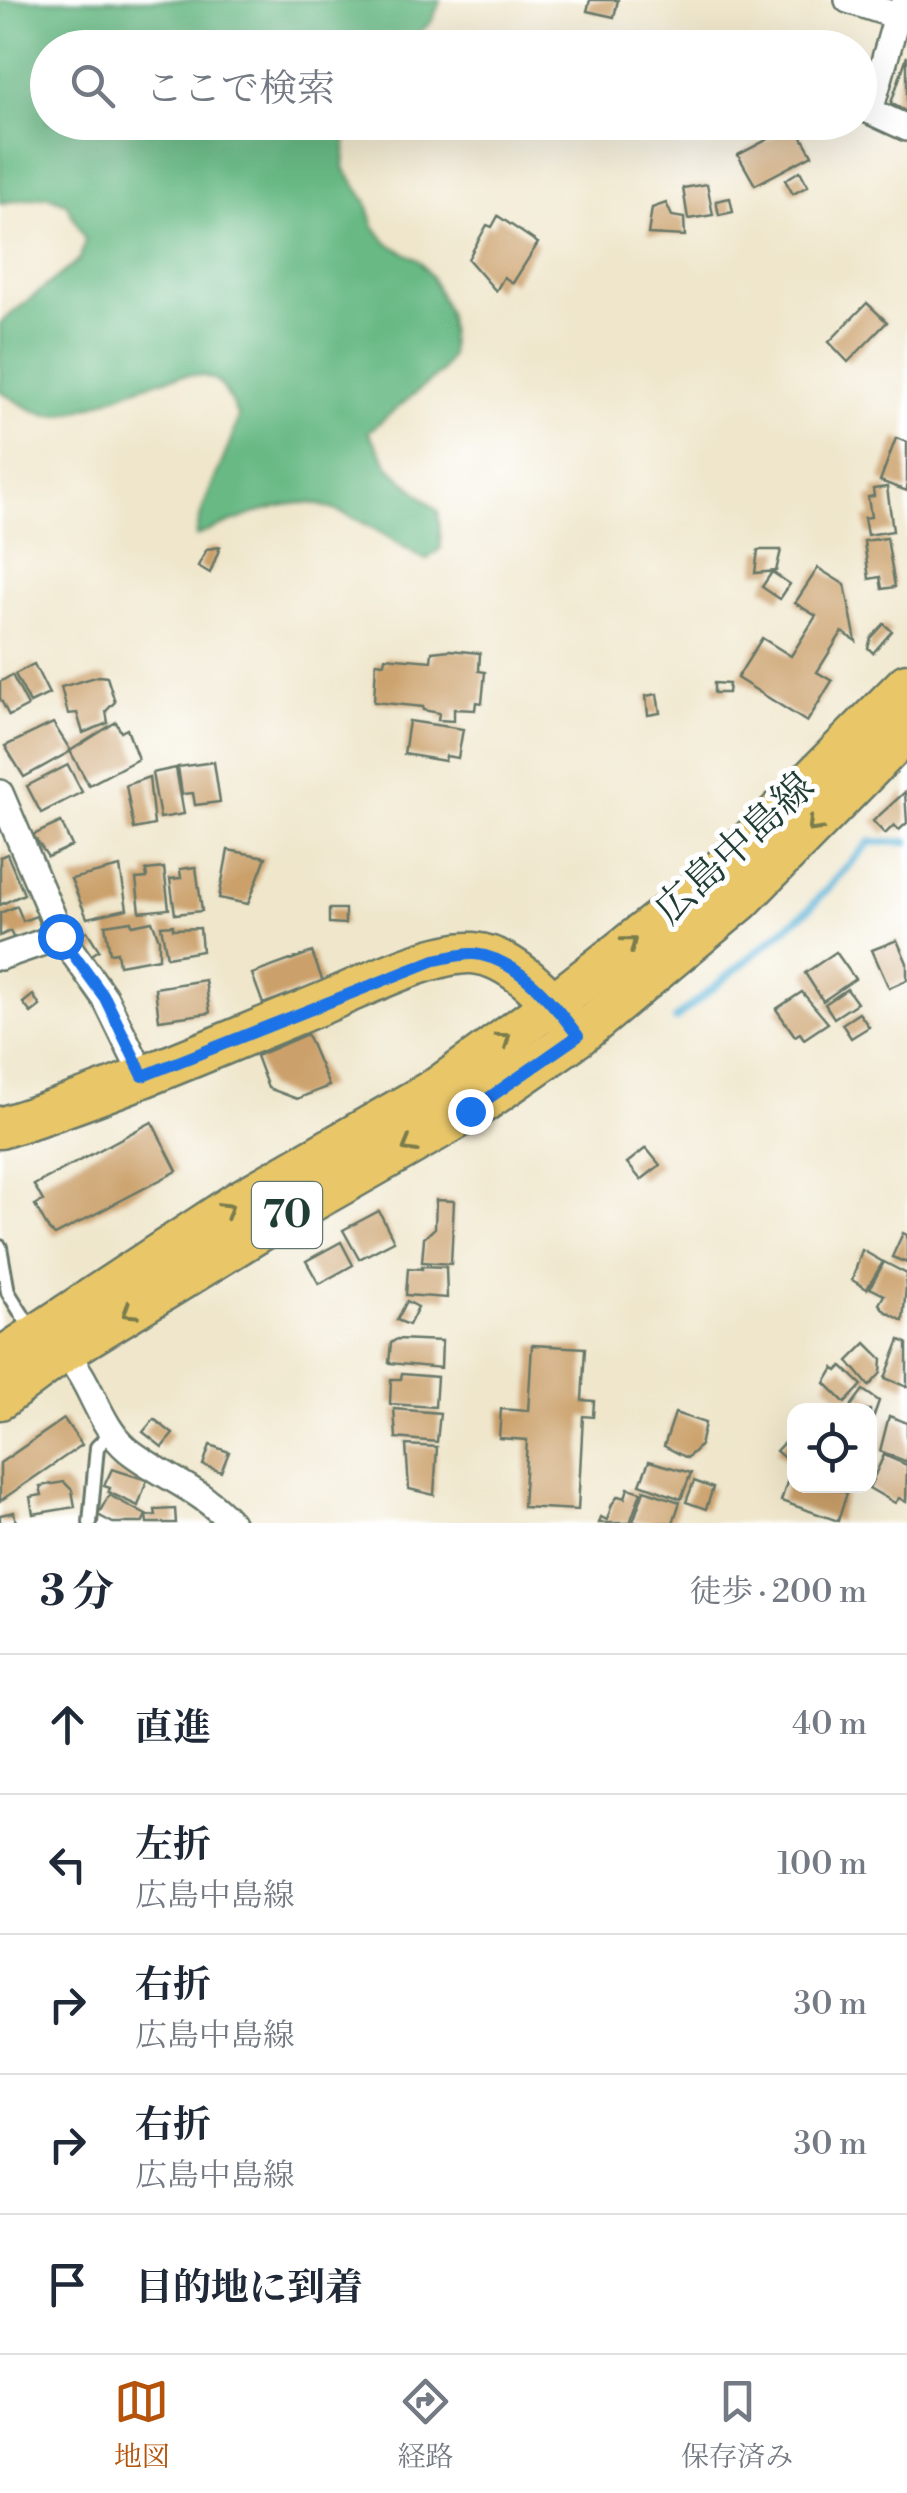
<!DOCTYPE html>
<html lang="ja">
<head>
<meta charset="utf-8">
<style>
	:root { --surface:#fff; --page:#f6f6f7; --text:#1f2937; --muted:#747a83; --line:#e0e1e3; --accent:#b45309 }
	body { margin:0; font-family:"Libre Bodoni","Noto Serif JP",serif; background:var(--page); color:var(--text) }
	.controls { position:absolute; right:30px; bottom:30px; display:grid; overflow:hidden; border-radius:20px; box-shadow:0 10px 40px #0002 }
	.controls button { width:90px; height:90px; display:grid; place-items:center; padding:0; border:0; border-bottom:2px solid var(--line); background:var(--surface); color:var(--text); font:50px sans-serif }
	.stop { position:absolute; width:30px; height:30px; margin:-22px; border:8px solid #1a73e8; border-radius:50%; background:#fff }
	.stop.end { background:#1a73e8; border-color:#fff; box-shadow:0 2px 10px #0008 }
	.list { margin:0; padding:0; list-style:none }
	h2 { display:flex; justify-content:space-between; align-items:center; height:130px; margin:0; padding:0 40px; font-size:42px }
	h2 small { font-size:32px; font-weight:400; color:var(--muted) }
	.list li { display:grid; grid-template-columns:65px 1fr auto; gap:30px; align-items:center; box-sizing:border-box; height:140px; padding:0 40px; border-top:2px solid var(--line) }
	.list b { display:block; font-size:38px; white-space:nowrap }
	.list p { margin:0; font-size:32px; white-space:nowrap; color:var(--muted) }
	.list em { font-size:32px; font-style:normal; color:var(--muted) }
	.icon { flex:none; width:55px; height:55px; fill:none; stroke:currentColor; stroke-width:2; stroke-linecap:round; stroke-linejoin:round }
	.map { position:relative; flex:none; width:907px; height:1523px; overflow:hidden }
	.search { position:absolute; background:var(--surface); box-shadow:0 10px 40px #0002; left:30px; right:30px; top:30px; height:110px; display:flex; align-items:center; gap:25px; box-sizing:border-box; padding:0 35px; border-radius:55px; color:var(--muted); font-size:38px }
	.sheet { height:830px; background:var(--surface) }
	nav { display:flex; justify-content:space-around; align-items:center; box-sizing:border-box; height:140px; border-top:2px solid var(--line); background:var(--surface); font-size:28px; color:var(--muted) }
	nav a { display:grid; justify-items:center; gap:5px }
	nav .on { color:var(--accent) }
	.map>svg:first-child { display:block }
	.forest { fill:#68b984; stroke:#447b5c; stroke-width:2.5 }
	.lines { fill:none; stroke-linecap:round; stroke-linejoin:round }
	.stream { stroke:#56b0d4; stroke-width:8 }
	.building { fill:#cba06b }
	.service-casing { stroke:#687869; stroke-width:18 }
	.minor-casing { stroke:#687869; stroke-width:30 }
	.primary-casing { stroke:#687869; stroke-width:45 }
	.service { stroke:#fff; stroke-width:12 }
	.minor { stroke:#fff; stroke-width:25 }
	.primary { stroke:#e9c769; stroke-width:40 }
	.oneway { stroke:#7a7b4c }
	.route { stroke:#1a73e8; stroke-width:12 }
	.labels { text-anchor:middle; dominant-baseline:central; stroke-width:10; stroke-linejoin:round; paint-order:stroke }
	.shield { fill:#fff; stroke:#627771; stroke-width:2.5 }
	.shield-label { font-size:38px; font-weight:bold; fill:#1f3d34 }
	.street-label { font-size:40px; fill:#1f3d34; stroke:#fff }
</style>
</head>
<body>
<div class="map">
<svg width="907" height="1523" viewBox="0 0 907 1523">
	<rect width="100%" height="100%" fill="#fff"/>
	<filter id="ink" filterUnits="userSpaceOnUse"><feTurbulence type="fractalNoise" baseFrequency=".01" numOctaves="2"/><feDisplacementMap in="SourceGraphic" scale="20" xChannelSelector="R" yChannelSelector="G"/><feConvolveMatrix kernelMatrix="1 2 1 2 8 2 1 2 1" color-interpolation-filters="sRGB"/></filter>
	<filter id="wash" filterUnits="userSpaceOnUse"><feTurbulence type="fractalNoise" baseFrequency=".0048" numOctaves="4" result="noise"/><feDisplacementMap in="SourceGraphic" scale="40" xChannelSelector="R" yChannelSelector="G"/><feGaussianBlur stdDeviation="2.25" result="paint"/><feColorMatrix in="noise" values="0 0 0 0 0 0 0 0 0 0 0 0 0 0 0 0 0 1.4 0 .05"/><feComposite in="paint" operator="in"/></filter>
	<g filter="url(#wash)">
		<rect width="100%" height="100%" fill="#efe6cb"/>
		<path class="forest" d="M0,0H441L431,22L404,47L48,48V122L347,123L344,168L366,201L374,226L386,242L418,260L431,276L448,313L451,355L441,372L368,432L390,468L438,511L441,548L426,560C392,540 354,513 315,504C285,497 226,525 196,536C203,493 229,458 238,416C233,407 227,390 219,383C183,354 95,413 56,415C36,416 17,401 0,391V323L80,259L85,240L66,203L48,196L0,203Z"/>
		<g class="lines">
			<polyline class="stream" points="675,1019 809,909 870,842 907,842"/>
		</g>
		<g id="blocks">
			<g class="building">
				<polygon points="590,0 618,0 614,17 587,11"/>
				<polygon points="907,56 907,112 891,103"/>
				<polygon points="795,125 812,155 755,185 738,155"/>
				<polygon points="800,171 808,186 793,194 785,180"/>
				<polygon points="707,184 713,215 688,219 683,188"/>
				<polygon points="730,198 733,212 719,215 716,201"/>
				<polygon points="666,203 672,216 684,218 685,236 648,234 652,208"/>
				<polygon points="498,216 538,243 513,283 504,277 496,291 468,259 487,225 492,227"/>
				<polygon points="867,303 887,322 848,362 829,342"/>
				<polygon points="896,438 907,442 907,491 880,481"/>
				<polygon points="887,487 893,531 867,535 864,518 871,517 868,497 874,496 873,489"/>
				<polygon points="887,538 895,587 882,589 880,577 869,579 864,541"/>
				<polygon points="220,547 210,573 198,566 207,549"/>
				<polygon points="758,550 781,550 776,571 755,573"/>
				<polygon points="818,568 845,585 856,641 842,632 817,672 832,681 807,722 737,678 762,638 791,656 816,616 795,603"/>
				<polygon points="772,572 790,584 780,599 762,587"/>
				<polygon points="884,624 892,631 873,653 868,648 871,638"/>
				<polygon points="450,650 480,653 479,671 485,672 482,703 476,702 475,710 454,709 454,721 438,720 439,713 423,710 423,707 374,702 376,662 384,663 385,657 431,661 432,652"/>
				<polygon points="34,664 49,694 30,703 15,674"/>
				<polygon points="12,675 28,706 9,716 0,698 0,682"/>
				<polygon points="99,676 107,677 115,702 106,711 108,723 83,733 77,713 68,714 61,687"/>
				<polygon points="714,683 729,684 728,693 714,693"/>
				<polygon points="657,694 660,713 648,715 646,696"/>
				<polygon points="409,721 463,729 458,758 446,756 445,761 404,754"/>
				<polygon points="116,722 121,732 127,729 138,759 89,785 70,751"/>
				<polygon points="53,723 71,751 24,777 5,746"/>
				<polygon points="214,762 220,802 195,805 193,793 182,794 178,767"/>
				<polygon points="68,765 82,792 41,813 27,786"/>
				<polygon points="176,768 184,814 160,818 152,773"/>
				<polygon points="149,777 154,825 134,829 126,785"/>
				<polygon points="905,792 907,823 899,830 894,825 885,834 873,821"/>
				<polygon points="61,822 72,846 48,857 33,835"/>
				<polygon points="228,850 266,857 248,904 219,898"/>
				<polygon points="7,854 24,894 0,905 0,857"/>
				<polygon points="120,867 127,909 87,918 71,879"/>
				<polygon points="196,867 202,911 175,914 170,879 181,878 180,869"/>
				<polygon points="164,868 169,909 140,912 136,879 147,878 146,870"/>
				<polygon points="17,906 23,921 36,916 41,928 14,939 10,931 0,936 0,913"/>
				<polygon points="329,909 345,909 345,924 329,923"/>
				<polygon points="131,921 132,925 152,921 159,939 159,958 119,965 117,952 110,953 105,925"/>
				<polygon points="173,925 173,929 200,928 202,951 167,957 161,926"/>
				<polygon points="87,931 99,950 89,957 73,935"/>
				<polygon points="897,940 907,963 907,980 889,988 872,950"/>
				<polygon points="312,952 323,982 263,1004 252,974"/>
				<polygon points="836,952 855,979 823,1001 805,973"/>
				<polygon points="205,980 210,1013 159,1020 155,988"/>
				<polygon points="847,989 857,1003 834,1018 825,1004"/>
				<polygon points="802,992 828,1023 804,1039 800,1033 795,1036 776,1009"/>
				<polygon points="33,995 40,1006 31,1013 23,1003"/>
				<polygon points="859,1013 869,1027 851,1038 842,1024"/>
				<polygon points="307,1034 329,1086 297,1099 268,1088 256,1056"/>
				<polygon points="152,1122 177,1171 55,1235 49,1230 35,1205 43,1201 34,1185"/>
				<polygon points="646,1148 660,1165 641,1180 627,1163"/>
				<polygon points="436,1200 454,1201 451,1264 422,1262 424,1238 435,1228"/>
				<polygon points="379,1211 394,1241 359,1259 343,1230"/>
				<polygon points="903,1233 907,1235 907,1263 892,1257"/>
				<polygon points="341,1242 353,1265 319,1284 306,1261"/>
				<polygon points="862,1250 883,1262 867,1289 852,1280"/>
				<polygon points="884,1262 907,1274 903,1321 885,1311 879,1304 884,1295 870,1288"/>
				<polygon points="422,1266 446,1267 447,1298 406,1295 408,1268 422,1269"/>
				<polygon points="407,1301 418,1307 409,1325 397,1320"/>
				<polygon points="397,1339 442,1341 441,1368 389,1363 391,1343"/>
				<polygon points="900,1340 907,1343 907,1387 885,1378"/>
				<polygon points="866,1343 882,1359 881,1373 869,1386 848,1361"/>
				<polygon points="532,1345 585,1348 582,1400 594,1401 593,1417 583,1416 578,1510 523,1507 527,1440 499,1438 501,1409 528,1411"/>
				<polygon points="842,1366 862,1385 845,1403 825,1383 834,1368 837,1371"/>
				<polygon points="402,1374 437,1377 435,1407 390,1404 391,1379 401,1379"/>
				<polygon points="863,1390 879,1401 870,1427 870,1410 848,1410"/>
				<polygon points="394,1409 440,1413 437,1442 396,1438"/>
				<polygon points="675,1413 705,1423 700,1446 687,1458 664,1446"/>
				<polygon points="889,1416 907,1423 907,1462 880,1451"/>
				<polygon points="64,1419 82,1445 0,1501 0,1463"/>
				<polygon points="154,1419 173,1434 162,1447 143,1432"/>
				<polygon points="794,1432 794,1466 776,1451"/>
				<polygon points="210,1445 229,1452 221,1472 203,1465"/>
				<polygon points="406,1445 437,1447 434,1495 409,1489"/>
				<polygon points="884,1455 907,1465 906,1502 899,1498 895,1503 869,1488"/>
				<polygon points="649,1461 691,1473 681,1499 640,1484"/>
				<polygon points="112,1469 147,1480 138,1506 108,1492 110,1488 104,1486"/>
				<polygon points="790,1473 794,1486 825,1486 847,1493 838,1521 781,1501"/>
				<polygon points="694,1481 713,1488 706,1509 686,1502"/>
				<polygon points="64,1482 72,1490 75,1507 33,1514 30,1497 42,1495 40,1486"/>
				<polygon points="628,1488 641,1492 630,1523 599,1523 601,1517 607,1520 612,1504 618,1496 625,1498"/>
				<polygon points="644,1490 680,1502 673,1523 633,1522"/>
				<polygon points="109,1495 146,1515 142,1523 113,1523 98,1515"/>
				<polygon points="175,1509 176,1523 147,1523 146,1516 156,1515 155,1510"/>
				<polygon points="14,1512 16,1523 0,1523 0,1515"/>
			</g>
		</g>
	</g>
	<g filter="url(#ink)">
		<use href="#blocks" fill-opacity="0" stroke="#687869" stroke-width="2.5"/>
		<g class="lines">
			<defs>
				<g id="service">
					<polyline points="0,1247 8,1292 33,1332"/>
					<polyline points="90,1523 97,1447 111,1433"/>
				</g>
				<g id="minor">
					<polyline points="848,0 897,16"/>
					<polyline points="907,1 897,16 870,111 907,128"/>
					<polyline points="0,793 61,936 105,998 143,1076"/>
					<polyline points="0,957 61,936"/>
					<path d="M63,1352C92,1380 97,1424 128,1450C162,1477 202,1489 231,1523"/>
				</g>
				<g id="primary">
					<path d="M0,1128C110,1094 215,1047 321,1004C360,988 432,951 473,953C511,956 548,996 570,1025"/>
					<polyline points="0,1359 238,1202 440,1086 553,1004 713,878 907,684"/>
					<polyline points="0,1399 63,1352 268,1226 470,1111 578,1036 740,901 907,731"/>
				</g>
			</defs>
			<use href="#service" class="service-casing"/>
			<use href="#minor" class="minor-casing"/>
			<use href="#primary" class="primary-casing"/>
			<use href="#service" class="service"/>
			<use href="#minor" class="minor"/>
			<use href="#primary" class="primary"/>
		</g>
		<defs><path id="oneway-chevron" d="M-2-3.5L2.5 0L-2 3.5" fill="none" stroke-width="1.6" stroke-linecap="round" stroke-linejoin="round" transform="scale(2.5)"/></defs>
		<g class="oneway">
			<use href="#oneway-chevron" transform="translate(814 826) rotate(134)"/>
			<use href="#oneway-chevron" transform="translate(630 943) rotate(-38)"/>
			<use href="#oneway-chevron" transform="translate(504 1039) rotate(-36)"/>
			<use href="#oneway-chevron" transform="translate(409 1146) rotate(150)"/>
			<use href="#oneway-chevron" transform="translate(227 1209) rotate(-32)"/>
			<use href="#oneway-chevron" transform="translate(129 1312) rotate(148)"/>
		</g>
	</g>
	<g class="lines" filter="url(#ink)">
		<path class="route" d="M60,936L105,998L143,1076L435,960C447,958 462,953 474,954C517,958 554,1004 578,1036L470,1111"/>
	</g>
	<g class="labels">
		<rect class="shield" x="252" y="1182" width="70" height="66" rx="8"/>
		<g class="shield-label">
			<text x="287" y="1215">70</text>
		</g>
		<g class="street-label">
			<text transform="translate(735 849) rotate(-43)">広島中島線</text>
		</g>
	</g>
</svg>
<div class="controls">
<button><svg class="icon" aria-label="locate" viewBox="0 0 24 24"><circle cx="12" cy="12" r="6"/><path d="M12 2v4M12 18v4M2 12h4M18 12h4"/></svg></button>
</div>
<div class="stop" style="left:60px;top:936px"></div>
<div class="stop end" style="left:470px;top:1111px"></div>
<div class="search"><svg class="icon" aria-label="search" viewBox="0 0 24 24"><circle cx="10" cy="10" r="6"/><path d="M15 15l6 6"/></svg>ここで検索</div>
</div>
<section class="sheet">
<h2>3 分<small>徒歩 · 200 m</small></h2>
<ul class="list">
<li><svg class="icon" aria-label="ahead" viewBox="0 0 24 24"><path d="M12 20V5M6 11l6-6 6 6"/></svg><div><b>直進</b></div><em>40 m</em></li>
<li><svg class="icon" aria-label="left" viewBox="0 0 24 24"><path d="M17 20v-9H6M10 6l-5 5 5 5"/></svg><div><b>左折</b><p>広島中島線</p></div><em>100 m</em></li>
<li><svg class="icon" aria-label="right" viewBox="0 0 24 24"><path d="M7 20v-9h11M14 6l5 5-5 5"/></svg><div><b>右折</b><p>広島中島線</p></div><em>30 m</em></li>
<li><svg class="icon" aria-label="right" viewBox="0 0 24 24"><path d="M7 20v-9h11M14 6l5 5-5 5"/></svg><div><b>右折</b><p>広島中島線</p></div><em>30 m</em></li>
<li><svg class="icon" aria-label="arrive" viewBox="0 0 24 24"><path d="M6 21V4h12l-3 4 3 4H6"/></svg><div><b>目的地に到着</b></div></li>
</ul>
</section>
<nav>
<a class="on"><svg class="icon" aria-label="map" viewBox="0 0 24 24"><path d="M3 6l6-2 6 2 6-2v14l-6 2-6-2-6 2zM9 4v14M15 6v14"/></svg>地図</a>
<a><svg class="icon" aria-label="directions" viewBox="0 0 24 24"><path d="M12 3l9 9-9 9-9-9zM9 14v-3h6M13 9l2 2-2 2"/></svg>経路</a>
<a><svg class="icon" aria-label="saved" viewBox="0 0 24 24"><path d="M7 4h10v16l-5-4-5 4z"/></svg>保存済み</a>
</nav>
</body>
</html>
